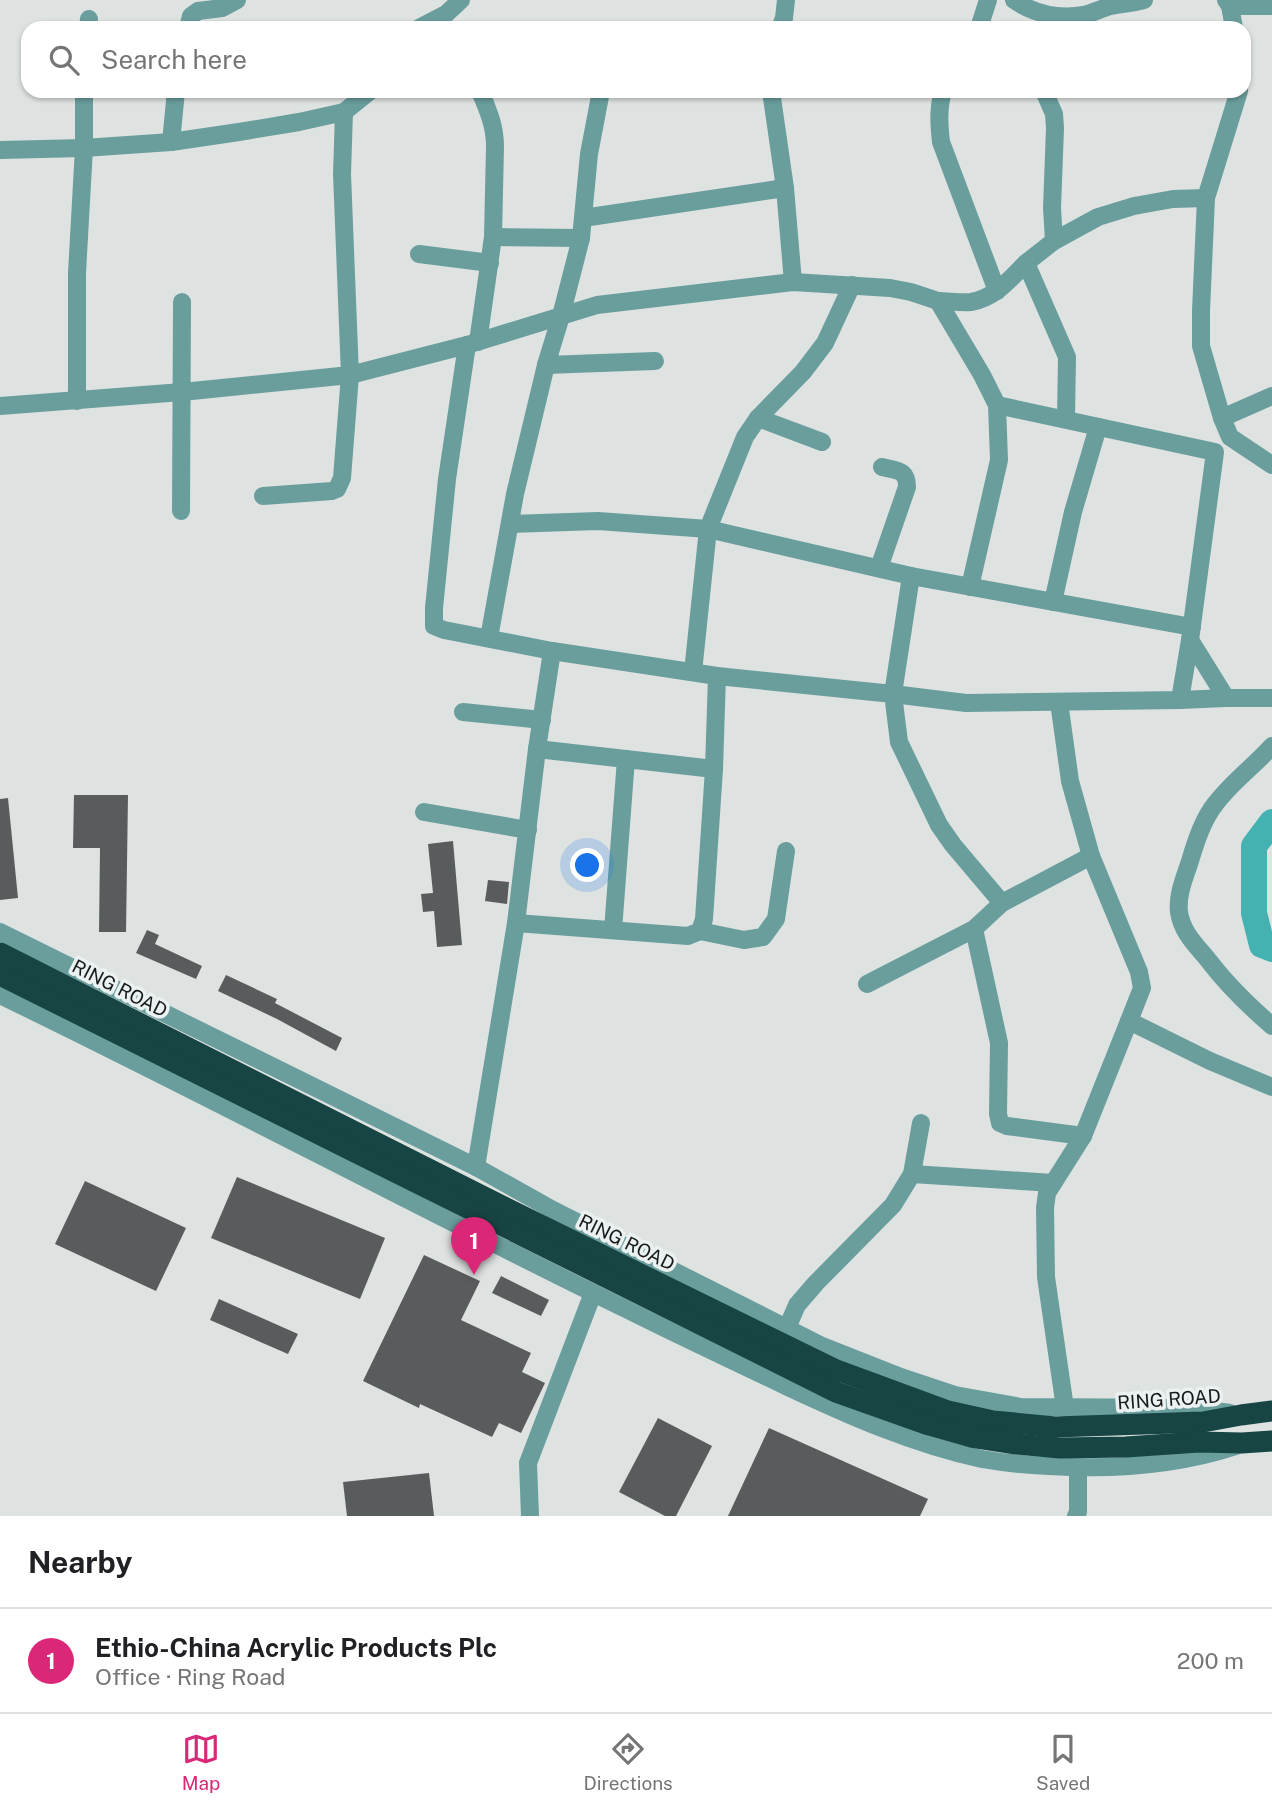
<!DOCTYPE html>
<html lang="en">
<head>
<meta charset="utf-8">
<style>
	:root { --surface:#fff; --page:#f2f2f2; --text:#202124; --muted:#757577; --line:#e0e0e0; --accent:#db2777 }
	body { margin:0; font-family:"Public Sans",sans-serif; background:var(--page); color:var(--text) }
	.you { position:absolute; left:588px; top:866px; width:24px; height:24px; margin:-18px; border:5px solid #fff; border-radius:50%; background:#1a73e8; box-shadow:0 0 0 10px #1a73e833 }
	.badge { display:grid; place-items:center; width:46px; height:46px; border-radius:50%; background:var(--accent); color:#fff; font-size:23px; font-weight:700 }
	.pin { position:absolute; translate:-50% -58px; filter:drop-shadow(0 2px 4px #0008) }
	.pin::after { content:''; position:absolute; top:37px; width:24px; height:21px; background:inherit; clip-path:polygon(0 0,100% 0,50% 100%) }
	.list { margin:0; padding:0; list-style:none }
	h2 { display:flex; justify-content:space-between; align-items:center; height:91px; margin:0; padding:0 28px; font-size:30px }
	h2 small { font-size:23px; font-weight:400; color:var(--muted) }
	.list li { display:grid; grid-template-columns:46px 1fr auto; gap:21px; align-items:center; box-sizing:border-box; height:105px; padding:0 28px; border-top:2px solid var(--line) }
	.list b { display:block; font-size:26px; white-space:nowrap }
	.list p { margin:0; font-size:23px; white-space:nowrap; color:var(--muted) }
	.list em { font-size:23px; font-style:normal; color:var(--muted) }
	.icon { flex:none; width:38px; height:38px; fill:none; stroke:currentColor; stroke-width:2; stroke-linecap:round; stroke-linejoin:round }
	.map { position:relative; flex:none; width:1272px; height:1516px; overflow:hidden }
	.search { position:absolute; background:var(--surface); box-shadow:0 2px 5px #0004; left:21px; right:21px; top:21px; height:77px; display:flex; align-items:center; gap:18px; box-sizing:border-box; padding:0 24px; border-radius:21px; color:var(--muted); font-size:26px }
	.sheet { height:196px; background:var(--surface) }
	nav { display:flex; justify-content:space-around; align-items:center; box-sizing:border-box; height:98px; border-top:2px solid var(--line); background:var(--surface); font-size:19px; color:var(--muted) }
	nav a { display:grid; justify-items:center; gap:4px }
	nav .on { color:var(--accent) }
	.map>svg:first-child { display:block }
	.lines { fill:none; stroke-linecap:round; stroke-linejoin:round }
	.river { stroke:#44b2b1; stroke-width:26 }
	.building { fill:#585c5c }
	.minor { stroke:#6a9e9d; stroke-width:18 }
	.highway { stroke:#174544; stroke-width:21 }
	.labels { text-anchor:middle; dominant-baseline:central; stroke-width:7; stroke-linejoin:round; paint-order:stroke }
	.street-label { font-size:19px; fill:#181a1a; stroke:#ebf0f0 }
</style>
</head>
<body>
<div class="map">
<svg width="1272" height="1516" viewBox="0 0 1272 1516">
	<rect width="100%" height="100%" fill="#dee3e2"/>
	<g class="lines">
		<polyline class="river" points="1272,822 1254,846 1254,913 1262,945 1272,949"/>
	</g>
	<g class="building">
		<polygon points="74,795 128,795 126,932 99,932 100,848 73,848"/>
		<polygon points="8,798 18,898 0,900 0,799"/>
		<polygon points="453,841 462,945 437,947 434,911 423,912 421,894 433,893 428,844"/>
		<polygon points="488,880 509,882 507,904 485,901"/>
		<polygon points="147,930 159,935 155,944 202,966 196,979 136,953"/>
		<polygon points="226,975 277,999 275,1003 342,1038 336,1051 277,1019 218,991"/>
		<polygon points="237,1177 385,1238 360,1299 211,1238"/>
		<polygon points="85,1181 186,1228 156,1291 55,1244"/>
		<polygon points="424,1255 480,1281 461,1320 531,1353 522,1372 545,1383 521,1433 499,1423 492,1437 420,1404 419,1408 363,1381"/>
		<polygon points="501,1276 549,1300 541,1316 492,1293"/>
		<polygon points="219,1299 298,1334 288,1354 210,1320"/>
		<polygon points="658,1418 712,1446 676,1516 665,1516 619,1492"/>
		<polygon points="769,1428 928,1499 920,1516 728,1516"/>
		<polygon points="429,1473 434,1516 347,1516 343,1482"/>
	</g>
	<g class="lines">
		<g class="minor">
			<path d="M1014,0C1034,14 1059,19 1084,15C1093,13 1102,8 1111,6C1122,4 1133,3 1144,0"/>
			<polyline points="1226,0 1230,6 1234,28"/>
			<polyline points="1230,6 1272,6"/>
			<polyline points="88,28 89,19"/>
			<polyline points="188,28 191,16 198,11 222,8 237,0"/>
			<polyline points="419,28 446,14 461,0"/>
			<polyline points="780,28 784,18 786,0"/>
			<polyline points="979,28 988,0"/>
			<polyline points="771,91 785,188"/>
			<path d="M943,91C938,108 939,124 941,142L997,291"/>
			<polyline points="1044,91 1054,114 1055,128 1052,208 1054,241"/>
			<polyline points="1239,91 1206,198 1201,311 1201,346 1222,418 1230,437 1272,465"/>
			<polyline points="171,142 176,91"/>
			<polyline points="0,150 84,148 171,142 239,132 299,122 344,112 370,91"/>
			<polyline points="583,218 785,188 793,282"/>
			<polyline points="493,237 581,238"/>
			<polyline points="419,254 490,263"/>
			<path d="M938,301C948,301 961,303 971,302C995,298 1010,279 1026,263"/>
			<path d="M478,342L493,237L495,146C495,126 488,110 480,91"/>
			<polyline points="467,345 447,479 434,608 434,626 444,630 552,651 717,676 893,694 899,742 939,825 953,845 1002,903 974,929 867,984"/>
			<polyline points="546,365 655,361"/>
			<polyline points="77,401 77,273 84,148 84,91"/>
			<polyline points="0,406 182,392 350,375 467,345 597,305 793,282 890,288 911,292 938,301 982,375 997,405 1215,452 1190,640 1180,700 966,703 893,694 911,576 708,529 598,521 510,524"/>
			<polyline points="758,418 822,442"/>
			<polyline points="1222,418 1272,396"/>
			<polyline points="1066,419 1067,357 1026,263 1054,241 1098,217 1134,206 1173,199 1206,198"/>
			<polyline points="263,496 332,491 337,489 342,478 350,375 342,174 344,112"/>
			<polyline points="181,511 182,302"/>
			<path d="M879,568L907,487C907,469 897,471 882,467"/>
			<polyline points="911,576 1192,627"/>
			<polyline points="970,587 999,460 997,405"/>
			<polyline points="1053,602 1073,512 1098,427"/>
			<polyline points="489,638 515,494 546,365 561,316 581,238 589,154 601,91"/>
			<polyline points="1190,640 1226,698"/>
			<polyline points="693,672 708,529 745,437 758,418 803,372 825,343 852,285"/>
			<polyline points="1180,700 1226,698 1272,698"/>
			<polyline points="1059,702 1070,781 1091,856 1139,972 1142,988 1129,1021 1210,1061 1272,1087"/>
			<polyline points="463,712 542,720"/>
			<path d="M1272,746C1254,766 1233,781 1216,803C1203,819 1196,841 1190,861C1185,877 1177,894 1179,912C1182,933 1197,946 1209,961C1228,986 1249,1006 1272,1026"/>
			<polyline points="537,749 714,769"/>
			<polyline points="424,812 528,830"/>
			<polyline points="1002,903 1091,856"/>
			<polyline points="516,923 688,936 700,931 704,919 714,769 717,676"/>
			<polyline points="974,929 999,1043 998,1114 1000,1123 1007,1126 1083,1136"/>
			<polyline points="613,930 626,759"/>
			<polyline points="700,931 744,940 763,937 776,919 786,851"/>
			<polyline points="0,932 476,1167 553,1210 820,1345 901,1377 955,1395 1021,1407 1195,1408 1230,1413"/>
			<path d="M0,995C211,1097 417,1207 628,1310C680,1336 733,1361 786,1386C850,1416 913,1444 982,1459C1004,1463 1027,1465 1049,1466C1113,1470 1175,1466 1236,1446"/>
			<polyline points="476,1167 516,923 537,749 552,651"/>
			<polyline points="912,1174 1053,1183"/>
			<polyline points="787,1328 797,1305 816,1283 893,1205 912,1174 921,1123"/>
			<polyline points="1065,1408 1046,1277 1045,1208 1047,1193 1083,1136 1129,1021"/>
			<polyline points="530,1516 528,1463 593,1293"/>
			<polyline points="1076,1516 1078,1512 1078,1468"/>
		</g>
		<g class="highway">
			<polyline points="0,953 522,1216 834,1369 948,1411 993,1421 1055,1427 1203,1422 1241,1415 1272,1411"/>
			<polyline points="0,975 836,1392 929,1425 971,1437 1016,1444 1060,1448 1126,1447 1199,1442 1242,1443 1272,1441"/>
		</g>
	</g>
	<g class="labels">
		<g class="street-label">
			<text transform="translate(120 988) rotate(27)">RING ROAD</text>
			<text transform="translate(627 1242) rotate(26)">RING ROAD</text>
			<text transform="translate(1169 1399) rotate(-4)">RING ROAD</text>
		</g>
	</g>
</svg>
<div class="you"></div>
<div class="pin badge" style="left:474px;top:1275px">1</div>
<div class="search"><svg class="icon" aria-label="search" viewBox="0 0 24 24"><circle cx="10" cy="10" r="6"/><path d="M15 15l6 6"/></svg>Search here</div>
</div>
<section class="sheet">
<h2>Nearby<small></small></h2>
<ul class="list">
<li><span class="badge">1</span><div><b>Ethio-China Acrylic Products Plc</b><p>Office · Ring Road</p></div><em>200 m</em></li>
</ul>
</section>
<nav>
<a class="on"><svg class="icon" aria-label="map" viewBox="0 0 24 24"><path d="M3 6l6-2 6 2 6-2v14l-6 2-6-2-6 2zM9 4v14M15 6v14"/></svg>Map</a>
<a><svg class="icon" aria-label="directions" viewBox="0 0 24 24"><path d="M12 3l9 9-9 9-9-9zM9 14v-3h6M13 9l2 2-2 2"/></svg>Directions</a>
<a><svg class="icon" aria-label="saved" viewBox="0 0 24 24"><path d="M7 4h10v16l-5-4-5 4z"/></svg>Saved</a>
</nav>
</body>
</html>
